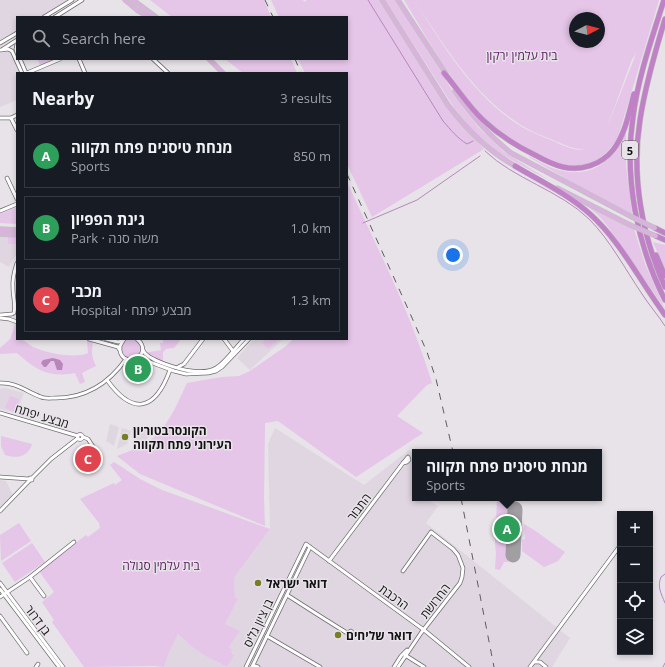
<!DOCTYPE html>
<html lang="en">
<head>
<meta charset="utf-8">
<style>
	:root { --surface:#171b24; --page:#242831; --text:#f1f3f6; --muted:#9ea1a6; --line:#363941; --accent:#787e28 }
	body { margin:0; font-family:"Open Sans",Heebo,sans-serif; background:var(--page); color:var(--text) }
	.controls { position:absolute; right:12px; bottom:12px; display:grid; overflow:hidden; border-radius:0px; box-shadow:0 2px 6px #0003 }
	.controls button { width:36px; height:36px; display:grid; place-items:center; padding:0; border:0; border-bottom:1px solid var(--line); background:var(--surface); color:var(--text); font:20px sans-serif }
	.compass { position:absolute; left:569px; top:12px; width:36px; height:36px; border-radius:50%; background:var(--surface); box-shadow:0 2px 6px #0003; rotate:83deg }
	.you { position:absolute; left:453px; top:255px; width:14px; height:14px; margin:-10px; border:3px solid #fff; border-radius:50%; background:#1a73e8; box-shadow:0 0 0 6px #1a73e833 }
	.badge { display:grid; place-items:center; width:26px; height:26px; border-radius:50%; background:var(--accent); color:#fff; font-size:13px; font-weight:700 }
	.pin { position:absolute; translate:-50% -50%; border:2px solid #fff; box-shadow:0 1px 4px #0006 }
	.popup { position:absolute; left:412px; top:449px; width:190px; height:52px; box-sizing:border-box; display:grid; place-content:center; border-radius:0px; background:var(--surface); filter:drop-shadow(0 1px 3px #0005); font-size:13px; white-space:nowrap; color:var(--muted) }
	.popup b { font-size:15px; color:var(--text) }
	.popup::after { content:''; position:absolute; left:50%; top:100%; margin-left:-8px; border:8px solid transparent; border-top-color:var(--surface) }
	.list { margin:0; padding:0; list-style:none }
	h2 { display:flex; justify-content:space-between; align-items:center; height:52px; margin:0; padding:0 16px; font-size:17px }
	h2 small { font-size:13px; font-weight:400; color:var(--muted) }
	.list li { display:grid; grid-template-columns:26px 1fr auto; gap:12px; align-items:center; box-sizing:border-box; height:64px; margin:0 8px 8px; padding:0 8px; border:1px solid var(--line); border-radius:0px }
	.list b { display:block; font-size:15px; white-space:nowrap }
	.list p { margin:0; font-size:13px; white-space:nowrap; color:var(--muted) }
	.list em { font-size:13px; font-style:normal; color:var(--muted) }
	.icon { flex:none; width:22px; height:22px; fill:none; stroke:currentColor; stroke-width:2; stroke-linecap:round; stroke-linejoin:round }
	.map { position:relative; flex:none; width:665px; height:667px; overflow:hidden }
	.search { position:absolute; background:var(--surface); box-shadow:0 2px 6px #0003; left:16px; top:16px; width:332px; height:44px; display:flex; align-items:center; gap:10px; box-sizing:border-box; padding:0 14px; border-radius:0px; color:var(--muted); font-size:15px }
	.panel { position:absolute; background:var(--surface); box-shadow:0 2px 6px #0003; left:16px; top:72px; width:332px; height:268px; border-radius:0px }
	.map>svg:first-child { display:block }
	.built { fill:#e0d6e1 }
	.green { fill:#e5c5e8; fill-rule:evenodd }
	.water { fill:#b787bc }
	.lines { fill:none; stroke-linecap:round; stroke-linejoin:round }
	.stream { stroke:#b787bc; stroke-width:1 }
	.runway { stroke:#a29fa3; stroke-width:15 }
	.minor-casing { stroke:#716e72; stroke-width:4.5 }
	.major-casing { stroke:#c2c1c2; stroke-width:5.5 }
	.highway-casing { stroke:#c2c1c2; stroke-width:6 }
	.minor { stroke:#fff; stroke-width:3 }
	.major { stroke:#d9b3dd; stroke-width:4 }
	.highway { stroke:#c081c7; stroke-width:5 }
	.rail { stroke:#5e5b5e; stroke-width:1; stroke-dasharray:7 7; stroke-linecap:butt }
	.major-bridge-casing { stroke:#c2c1c2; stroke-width:5.5; stroke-linecap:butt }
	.major-bridge { stroke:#d9b3dd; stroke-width:4 }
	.poi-dot { fill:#787e28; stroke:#e7e3e8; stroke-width:1.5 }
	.labels { text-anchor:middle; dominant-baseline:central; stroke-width:3; stroke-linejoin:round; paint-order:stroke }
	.shield { fill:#e7e3e8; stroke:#535053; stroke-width:1 }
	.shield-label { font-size:11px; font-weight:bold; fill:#131113 }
	.park-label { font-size:12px; fill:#5b2162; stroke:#e7e3e8 }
	.street-label { font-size:12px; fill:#131113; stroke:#e7e3e8 }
	.poi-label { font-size:12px; font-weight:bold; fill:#131113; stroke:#e7e3e8; text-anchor:start }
</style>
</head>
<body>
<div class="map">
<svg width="665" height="667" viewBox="0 0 665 667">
	<rect width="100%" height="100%" fill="#e7e3e8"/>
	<g class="built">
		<polygon points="0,0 76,0 48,17 17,17 17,36 0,47"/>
		<polygon points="9,51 13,56 19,73 17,73 17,100 0,107 0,53"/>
		<polygon points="0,235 17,237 17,253 9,267 0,262"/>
		<polygon points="254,339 283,339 250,370 237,358"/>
		<polygon points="5,388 24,393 16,413 0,409 0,389"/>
		<polygon points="110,424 119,427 114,446 108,442 106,442"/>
		<polygon points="146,426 150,434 147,440 143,442 141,441 142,443 137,445 132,431 134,427"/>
		<polygon points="122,428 131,431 127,444 117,449"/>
		<polygon points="275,428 364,485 409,450 415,454 415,498 426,498 426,499 438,506 426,523 570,638 552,667 164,667 168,655 178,634 191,646 220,664 220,663 227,667 234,654 231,652 229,647 240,631 225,624 238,599 235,597 234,578 270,529 268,444"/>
		<polygon points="0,480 6,481 13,495 0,508"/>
	</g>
	<g class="green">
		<polygon points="150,0 264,0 271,17 172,17"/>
		<path d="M271,0H302L306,2V0H379L448,109C459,124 473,135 484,149L372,217L347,164V73H305L298,59H347V17H279Z"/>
		<polygon points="385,0 396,0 464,109 479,128 503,151 550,181 499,153 471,129 455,109"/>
		<path d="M404,0H414C443,45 471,93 517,124C528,131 541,136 553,141C562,145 575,152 585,149C574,150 563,144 553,140C540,135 526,129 515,121C471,91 443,43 414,0H659L618,137C598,169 576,173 543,157C522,146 502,135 485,118C452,85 428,39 404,0ZM575,18H599V42H575ZM636,54L606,130L632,59Z"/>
		<polygon points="37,59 58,59 41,67"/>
		<polygon points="225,59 291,59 297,73 243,73"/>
		<path d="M626,129V166L632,214L583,189L529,157V156C540,162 551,169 563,171C595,178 617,157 626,129Z"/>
		<path d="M347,182C377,248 411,313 432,383L427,385L397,416L423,433L356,477L278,421L265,423L264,498L265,526L140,474L117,456C127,452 139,448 148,442C168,428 177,404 187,383L222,377L239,376L250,371L286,346L293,339H347Z"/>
		<polygon points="585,204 634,229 645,264 665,309 608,227 600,217"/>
		<polygon points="17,207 17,224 0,223 0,214"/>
		<polygon points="8,237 17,238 17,244 8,244"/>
		<polygon points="653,242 665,245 665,270"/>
		<path d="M17,323V339C24,339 28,344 33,347C45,353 76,359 88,353L87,341L93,342C91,352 92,358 96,366L82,373L85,382L80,384L75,373C48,378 36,370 17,353L0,354V348L10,339L15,325Z"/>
		<circle cx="131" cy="348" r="10"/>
		<polygon points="163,339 181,339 174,348 166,349 163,352 163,363 144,353 161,350 160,343 163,343"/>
		<polygon points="266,339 279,339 268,349 262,343"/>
		<polygon points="127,361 142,362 150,365 146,374 138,382 124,364"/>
		<polygon points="10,396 19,399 15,412 5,408"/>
		<path d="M1,436L32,444C28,457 17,459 5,455L1,446Z"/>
		<polygon points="114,462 140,479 162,490 270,529 234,578 235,597 238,599 225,624 240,631 229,647 232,650 231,652 234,655 227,667 204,655 191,646 178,634 168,655 164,667 154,666 84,667 52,622 54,620 42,602 54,592 39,571 86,535 88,537 100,528 99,523 80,499 114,483 115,485 122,480 110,465"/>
		<path d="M497,498H517V504L520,508L519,528L521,531C518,541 521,552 516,561L504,562L500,570L495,569L496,554L494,530L496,523Z"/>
		<polygon points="19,523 31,541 1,561 0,535"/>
		<path d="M524,524C539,532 551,543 565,552L558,561L544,567L522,551V540L525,539Z"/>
		<polygon points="32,543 45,562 15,582 2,563"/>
	</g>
	<polygon class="water" points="53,358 60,360 63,364 62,370 57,370 54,361 51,361 46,367 44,367 41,363 43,360"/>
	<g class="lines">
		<g class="stream">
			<path d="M368,0L443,121C451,130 457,138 467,144L473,141"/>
			<path d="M485,151C514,179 559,190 589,219C610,240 625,269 642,294C649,305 658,315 665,326"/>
			<polyline points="363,223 417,200 480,156"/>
			<path d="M665,574L661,577C657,587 661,593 665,603"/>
			<polyline points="663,667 665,663"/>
		</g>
		<polyline class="runway" points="513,555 515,509"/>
		<defs>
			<g id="minor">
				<polyline points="44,17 72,0"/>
				<polyline points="55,17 82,0"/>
				<polyline points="0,43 17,33"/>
				<polyline points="17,44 16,49 17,53"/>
				<polyline points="3,49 17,40"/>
				<polyline points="1,50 8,49 12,51 22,73"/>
				<polyline points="20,59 26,73"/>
				<polyline points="79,59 85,73"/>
				<polyline points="153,59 168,73"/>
				<polyline points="27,73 60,59"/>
				<polyline points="0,118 11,118 17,115"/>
				<polyline points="11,118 17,130"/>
				<polyline points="7,178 17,199"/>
				<polyline points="0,211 17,204"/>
				<path d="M14,313C16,305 13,297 13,289C12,280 14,272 17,263"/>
				<polyline points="0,315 12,314"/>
				<polyline points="0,318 9,319 17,322"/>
				<polyline points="89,339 118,347 119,349"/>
				<polyline points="106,339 118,342 122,341"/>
				<path d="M124,339L120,346C118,372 157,356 137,339"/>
				<polyline points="224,339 233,351"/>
				<path d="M143,350C146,360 181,370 192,371C200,372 209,372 216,368C225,363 236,347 244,339"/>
				<polyline points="133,360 147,361 174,371 186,374 208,373 216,371 222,367 249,339"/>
				<polyline points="178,367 184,364 203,339"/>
				<path d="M107,380C133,416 155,411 170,370"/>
				<path d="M0,383C16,382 27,392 41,397C45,399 51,398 56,398C86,398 109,383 126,359"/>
				<polyline points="0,413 78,436"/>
				<circle cx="80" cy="437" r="2.5"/>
				<polyline points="83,437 88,439 96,451"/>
				<polyline points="0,477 29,479"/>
				<polyline points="32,478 32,480 30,480 30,478 32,478 51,459 78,438"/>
				<polyline points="0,511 30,480"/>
				<polyline points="329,561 403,463 408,457 409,460 407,462 403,463"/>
				<polyline points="30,577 74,542"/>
				<polyline points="0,583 63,667"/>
				<polyline points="0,589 59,667"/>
				<polyline points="287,595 323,618 347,633 352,638 355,635 351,631 347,633"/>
				<polyline points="0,597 30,577 44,596"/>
				<polyline points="0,616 27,653"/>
				<polyline points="267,636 320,667"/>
				<polyline points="405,655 424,667"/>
				<polyline points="534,662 540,662 546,667"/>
				<polyline points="36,667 38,664"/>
				<polyline points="246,667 306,544 424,630 469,667"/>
				<polyline points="252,667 310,547"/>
				<polyline points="252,667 255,666 258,667"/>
				<polyline points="394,667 401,656 407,650"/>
				<polyline points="398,667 421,633 460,583 462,577 463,568 458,555 453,549 431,532 403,571"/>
				<polyline points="530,667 619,547"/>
			</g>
			<g id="major">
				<polyline points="125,0 137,10 149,17"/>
				<polyline points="133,0 156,17"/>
				<path d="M382,0L448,105C467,130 489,152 517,167"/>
				<polyline points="398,0 446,74"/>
				<polyline points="209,59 223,73"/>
				<path d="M455,91C471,115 488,135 511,153L632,217"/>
				<polyline points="557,188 630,225"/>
				<polyline points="0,229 17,230"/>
				<polyline points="0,234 17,235"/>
			</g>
			<g id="highway">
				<path d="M664,0C652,38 638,77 633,117C624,178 637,245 665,300"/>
				<path d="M665,19C655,52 645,86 640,120C631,176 642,236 665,287"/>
				<path d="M444,73C457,88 468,106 483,120C499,135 516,146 535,155C544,160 554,165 563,167C581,171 601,165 613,150C625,135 629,113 634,94"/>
				<path d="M515,166C540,181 568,194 590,214C621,242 640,281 665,315"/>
				<polyline points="655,228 665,233"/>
				<polyline points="656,236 665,240"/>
				<polyline points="656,255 665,276"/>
			</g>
		</defs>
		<use href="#minor" class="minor-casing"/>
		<use href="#major" class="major-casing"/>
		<use href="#highway" class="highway-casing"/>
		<use href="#minor" class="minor"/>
		<use href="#major" class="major"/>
		<use href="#highway" class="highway"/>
		<g class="rail">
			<polyline points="265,0 273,17"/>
			<polyline points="295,59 301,73"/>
			<polyline points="347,174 409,311 427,352 436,379 453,452"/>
			<polyline points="461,498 494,667"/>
		</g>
		<defs>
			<g id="major-bridge">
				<polyline points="632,217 655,228"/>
				<polyline points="630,225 656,236"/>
			</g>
		</defs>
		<use href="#major-bridge" class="major-bridge-casing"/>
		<use href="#major-bridge" class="major-bridge"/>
	</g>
	<g class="poi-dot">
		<circle cx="125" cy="437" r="4"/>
		<circle cx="258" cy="583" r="4"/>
		<circle cx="338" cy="635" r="4"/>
	</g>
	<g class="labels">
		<rect class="shield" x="622" y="141" width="16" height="18" rx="3"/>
		<g class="shield-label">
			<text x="630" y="150">5</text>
		</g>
		<g class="park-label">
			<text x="522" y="55">בית עלמין ירקון</text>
			<text x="161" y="565">בית עלמין סגולה</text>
		</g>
		<g class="street-label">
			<text transform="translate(42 416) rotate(17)">מבצע יפתח</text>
			<text transform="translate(359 507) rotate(-53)">התבור</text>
			<text transform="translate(394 597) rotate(36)">הרכבת</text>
			<text transform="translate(435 601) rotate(-52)">החרושת</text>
			<text transform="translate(38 620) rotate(53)">בן דרור</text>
			<text transform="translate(258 623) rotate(-64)">בן ציון גליס</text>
		</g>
		<g class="poi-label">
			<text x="133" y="430">הקונסרבטוריון<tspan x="133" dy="14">העירוני פתח תקווה</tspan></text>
			<text x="266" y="583">דואר ישראל</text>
			<text x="346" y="635">דואר שליחים</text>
		</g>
	</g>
</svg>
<div class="controls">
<button>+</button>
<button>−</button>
<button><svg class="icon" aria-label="locate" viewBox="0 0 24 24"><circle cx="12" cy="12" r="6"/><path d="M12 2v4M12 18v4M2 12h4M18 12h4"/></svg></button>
<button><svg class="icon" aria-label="layers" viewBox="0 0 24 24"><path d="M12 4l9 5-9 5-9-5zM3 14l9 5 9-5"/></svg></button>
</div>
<svg class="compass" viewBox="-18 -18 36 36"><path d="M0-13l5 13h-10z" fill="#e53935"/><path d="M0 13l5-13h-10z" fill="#9ea1a6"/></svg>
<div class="you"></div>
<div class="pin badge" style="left:507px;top:529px;background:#2e9e5b">A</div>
<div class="popup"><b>מנחת טיסנים פתח תקווה</b>Sports</div>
<div class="pin badge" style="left:138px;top:369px;background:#2e9e5b">B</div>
<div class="pin badge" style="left:88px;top:459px;background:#e0444e">C</div>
<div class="search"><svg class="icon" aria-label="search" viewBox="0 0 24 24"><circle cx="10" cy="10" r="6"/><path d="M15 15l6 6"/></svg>Search here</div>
<section class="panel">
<h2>Nearby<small>3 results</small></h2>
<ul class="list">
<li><span class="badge" style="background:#2e9e5b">A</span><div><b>מנחת טיסנים פתח תקווה</b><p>Sports</p></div><em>850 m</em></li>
<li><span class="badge" style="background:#2e9e5b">B</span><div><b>גינת הפפיון</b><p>Park · משה סנה</p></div><em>1.0 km</em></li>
<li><span class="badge" style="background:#e0444e">C</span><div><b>מכבי</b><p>Hospital · מבצע יפתח</p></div><em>1.3 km</em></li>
</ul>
</section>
</div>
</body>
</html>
